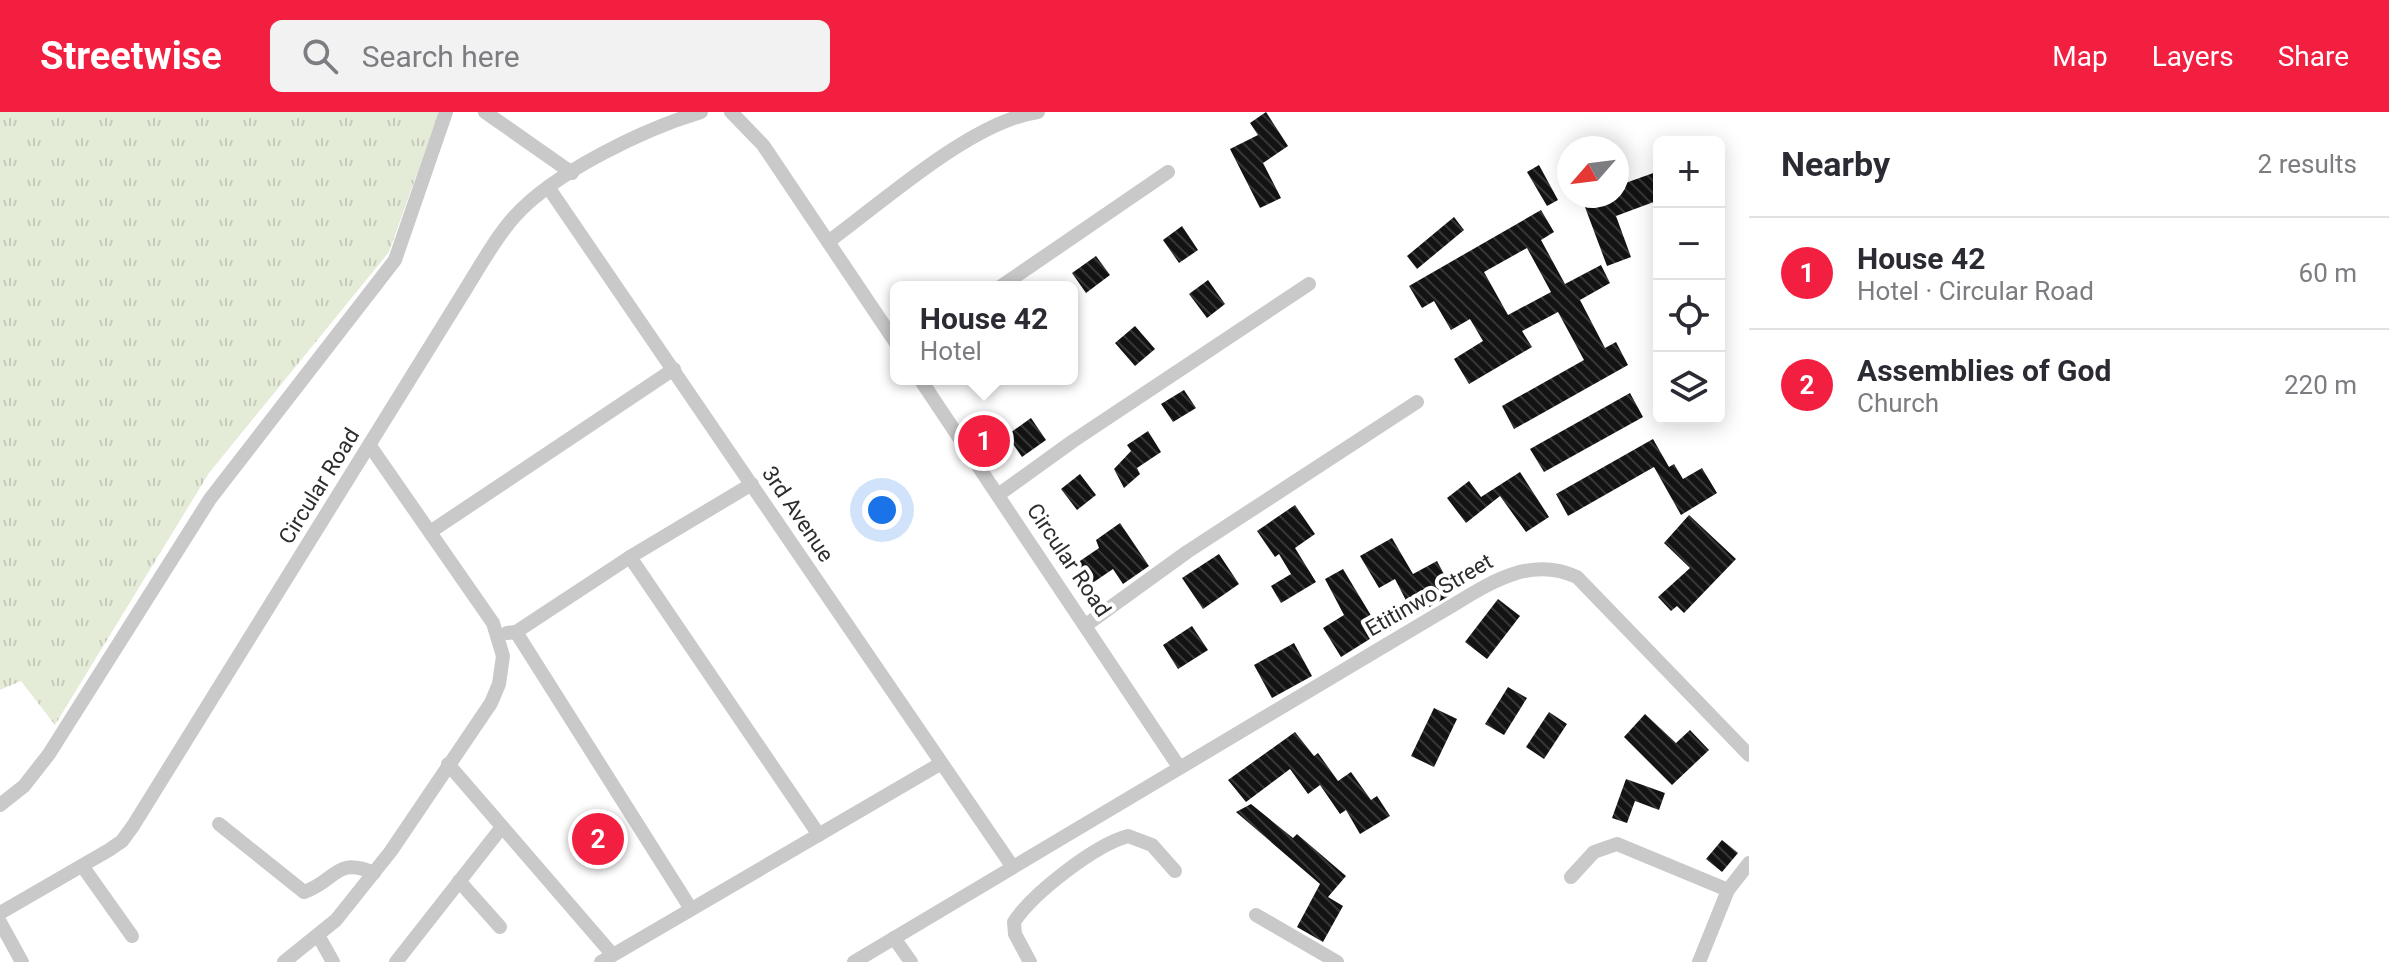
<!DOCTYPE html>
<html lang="en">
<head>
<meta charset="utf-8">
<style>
	:root { --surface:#fff; --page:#f2f2f3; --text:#2b2b33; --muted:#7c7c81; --line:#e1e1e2; --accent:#f31f40 }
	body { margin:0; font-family:Roboto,sans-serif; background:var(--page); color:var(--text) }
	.controls { position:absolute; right:24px; top:24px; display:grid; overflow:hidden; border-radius:12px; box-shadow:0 4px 20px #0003 }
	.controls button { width:72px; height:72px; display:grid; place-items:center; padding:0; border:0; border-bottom:2px solid var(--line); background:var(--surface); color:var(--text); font:40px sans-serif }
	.compass { position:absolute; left:1557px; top:24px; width:72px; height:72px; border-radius:50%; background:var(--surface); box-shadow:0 4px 20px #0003; rotate:242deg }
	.you { position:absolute; left:882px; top:398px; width:28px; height:28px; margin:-20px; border:6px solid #fff; border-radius:50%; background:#1a73e8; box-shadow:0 0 0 12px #1a73e833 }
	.badge { display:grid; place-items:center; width:52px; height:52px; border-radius:50%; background:var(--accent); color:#fff; font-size:26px; font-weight:700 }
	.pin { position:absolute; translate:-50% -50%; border:4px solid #fff; box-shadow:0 2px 8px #0006 }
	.popup { position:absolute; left:890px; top:169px; width:188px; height:104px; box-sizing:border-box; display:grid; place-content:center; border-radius:12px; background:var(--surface); filter:drop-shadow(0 2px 6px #0005); font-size:26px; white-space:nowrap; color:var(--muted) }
	.popup b { font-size:30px; color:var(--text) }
	.popup::after { content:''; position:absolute; left:50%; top:100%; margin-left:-16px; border:16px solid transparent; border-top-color:var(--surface) }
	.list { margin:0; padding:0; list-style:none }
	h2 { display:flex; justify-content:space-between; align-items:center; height:104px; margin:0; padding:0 32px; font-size:34px }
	h2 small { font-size:26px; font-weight:400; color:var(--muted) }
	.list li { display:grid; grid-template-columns:52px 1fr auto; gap:24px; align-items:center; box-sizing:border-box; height:112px; padding:0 32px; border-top:2px solid var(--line) }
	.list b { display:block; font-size:30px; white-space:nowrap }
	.list p { margin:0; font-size:26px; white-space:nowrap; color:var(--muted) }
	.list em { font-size:26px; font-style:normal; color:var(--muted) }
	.icon { flex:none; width:44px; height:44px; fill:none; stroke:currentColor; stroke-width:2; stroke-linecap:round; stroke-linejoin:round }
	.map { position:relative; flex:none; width:1749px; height:850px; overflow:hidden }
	header { display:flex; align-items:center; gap:48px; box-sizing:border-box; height:112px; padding:0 40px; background:var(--accent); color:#fff }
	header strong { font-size:38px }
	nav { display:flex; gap:44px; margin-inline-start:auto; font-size:28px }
	.search { width:560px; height:72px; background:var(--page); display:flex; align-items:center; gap:20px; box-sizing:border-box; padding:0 28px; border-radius:12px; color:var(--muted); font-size:30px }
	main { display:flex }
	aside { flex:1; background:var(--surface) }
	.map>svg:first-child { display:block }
	.grass { fill:url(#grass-tufts) }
	.building { fill:url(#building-back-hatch); fill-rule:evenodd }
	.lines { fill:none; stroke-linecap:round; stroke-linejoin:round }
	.minor { stroke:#c9c9c9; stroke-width:14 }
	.labels { text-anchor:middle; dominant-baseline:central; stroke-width:8; stroke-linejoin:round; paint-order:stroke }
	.street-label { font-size:22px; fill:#2c2c2c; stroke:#fff }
</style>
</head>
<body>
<header>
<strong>Streetwise</strong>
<div class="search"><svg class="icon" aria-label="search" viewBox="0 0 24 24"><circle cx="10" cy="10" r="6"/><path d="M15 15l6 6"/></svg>Search here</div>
<nav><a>Map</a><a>Layers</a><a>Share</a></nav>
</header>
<main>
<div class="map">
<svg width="1749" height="850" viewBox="0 0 1749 850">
	<defs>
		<pattern id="grass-tufts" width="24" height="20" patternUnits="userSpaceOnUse" patternTransform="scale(2)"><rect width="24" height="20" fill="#e4ecd8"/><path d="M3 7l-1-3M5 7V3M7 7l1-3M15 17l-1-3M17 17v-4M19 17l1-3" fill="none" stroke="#c4cbba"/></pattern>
		<pattern id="building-back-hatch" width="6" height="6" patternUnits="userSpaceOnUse" patternTransform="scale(2)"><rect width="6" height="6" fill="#131313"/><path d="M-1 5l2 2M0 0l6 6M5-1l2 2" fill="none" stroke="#363636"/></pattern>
	</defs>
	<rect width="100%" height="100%" fill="#fff"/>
	<polygon class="grass" points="0,0 439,0 389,140 209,361 55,613 21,569 0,578"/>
	<g class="building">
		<polygon points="1266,0 1288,34 1263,51 1281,86 1260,96 1230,37 1258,23 1250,11"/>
		<polygon points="1539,53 1558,88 1547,94 1527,60"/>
		<polygon points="1659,59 1659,88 1616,104 1631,145 1607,154 1582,87 1617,84 1617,74"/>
		<path d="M1541,98L1554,120L1541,128L1565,172L1601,153L1610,171L1580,188L1605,236L1616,230L1628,253L1514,317L1502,294L1584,248L1558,200L1522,219L1532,235L1469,272L1454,247L1483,229L1470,207L1451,218L1434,189L1422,196L1409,174ZM1527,136L1551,180L1508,203L1484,160Z"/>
		<polygon points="1454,105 1464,118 1417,157 1407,144"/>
		<polygon points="1182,114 1198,138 1179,151 1163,128"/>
		<polygon points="1096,144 1110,163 1086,181 1072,161"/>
		<polygon points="1208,168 1225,192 1207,206 1189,182"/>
		<polygon points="1135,214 1155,237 1135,254 1115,231"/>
		<polygon points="1184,278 1196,296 1173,310 1161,292"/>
		<polygon points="1630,281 1643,305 1544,360 1530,337"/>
		<polygon points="1031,306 1046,328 1022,345 1007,323"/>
		<polygon points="1148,319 1161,340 1137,356 1140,362 1124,376 1114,357 1131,339 1127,333"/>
		<polygon points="1653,327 1669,355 1674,352 1683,367 1702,356 1717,381 1681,403 1654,355 1568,404 1556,382"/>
		<polygon points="1520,360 1549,405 1526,420 1500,384 1466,411 1447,386 1469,369 1481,385"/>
		<polygon points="1080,362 1096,383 1077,398 1061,377"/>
		<polygon points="1295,393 1315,422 1295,436 1316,470 1281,491 1271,474 1291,462 1279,442 1275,445 1257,419"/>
		<polygon points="1689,403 1736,447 1684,501 1677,494 1671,499 1658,485 1690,456 1664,431"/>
		<polygon points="1120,411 1149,454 1123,472 1113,457 1091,472 1077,451 1099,436 1096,428"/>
		<polygon points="1392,426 1413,462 1437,449 1454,481 1414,504 1395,467 1379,476 1360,444"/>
		<polygon points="1219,442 1239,472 1203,497 1182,466"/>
		<polygon points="1343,457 1381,520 1341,545 1323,516 1344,503 1325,467"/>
		<polygon points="1498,487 1520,504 1487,547 1465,530"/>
		<polygon points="1192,514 1208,538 1178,557 1163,533"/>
		<polygon points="1294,531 1312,564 1272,586 1254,553"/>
		<polygon points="1508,575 1527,586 1504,623 1485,612"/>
		<polygon points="1434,596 1457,607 1434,655 1411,644"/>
		<polygon points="1549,600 1567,612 1544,647 1526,635"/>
		<polygon points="1645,602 1676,631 1690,618 1709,638 1672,673 1624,625"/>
		<polygon points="1295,620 1314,644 1318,641 1338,669 1351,660 1371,688 1377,684 1390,704 1360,722 1346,698 1340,702 1320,673 1308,682 1290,657 1246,690 1228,668"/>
		<polygon points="1626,667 1665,681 1659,698 1635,689 1627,711 1612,706"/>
		<polygon points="1251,692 1293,726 1297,722 1346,764 1328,785 1343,794 1323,830 1297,815 1320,772 1236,700"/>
		<polygon points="607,707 620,726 589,746 577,727"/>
		<polygon points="1722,728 1738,741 1722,760 1706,747"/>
	</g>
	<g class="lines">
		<g class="minor">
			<polyline points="485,0 572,61"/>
			<polyline points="731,0 763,33 896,231"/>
			<polyline points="548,75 1012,754"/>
			<path d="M828,130C883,90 972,9 1038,0"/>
			<polyline points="1000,175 1168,60"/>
			<polyline points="920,267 1179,655"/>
			<polyline points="998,383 1073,329 1309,172"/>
			<polyline points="430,420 674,257"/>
			<polyline points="630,445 819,723"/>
			<polyline points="1086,513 1187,440 1417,290"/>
			<polyline points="516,520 691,797"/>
			<polyline points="507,521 516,520 630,445 752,372"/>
			<polyline points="448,652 612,842"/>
			<polyline points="0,693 24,674 49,642 210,387 395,148 446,0"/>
			<path d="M219,712L304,780C337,769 335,744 374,761"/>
			<polyline points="83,755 132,824"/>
			<polyline points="1571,765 1594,740 1617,732 1728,778"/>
			<polyline points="459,769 500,815"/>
			<path d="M0,801L109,738L122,729L133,714L467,175C482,151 496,125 515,104C555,60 644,17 701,0"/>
			<polyline points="1256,803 1337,850"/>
			<polyline points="0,810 22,850"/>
			<polyline points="319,825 333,850"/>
			<polyline points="894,826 911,850"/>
			<polyline points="284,850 336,808 391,739 491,591 499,572 503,544 493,511 370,334"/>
			<polyline points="396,850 502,715"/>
			<polyline points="601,850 940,652"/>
			<path d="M854,850L1438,502C1482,477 1525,441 1577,465L1749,643"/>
			<path d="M1030,850L1015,822L1014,810C1033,781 1095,733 1128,724L1152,733L1175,759"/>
			<polyline points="1699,850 1728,778 1749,751"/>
		</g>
	</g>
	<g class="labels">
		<g class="street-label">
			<text transform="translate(319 374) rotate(-58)">Circular Road</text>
			<text transform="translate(798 402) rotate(56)">3rd Avenue</text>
			<text transform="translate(1069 448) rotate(56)">Circular Road</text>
			<text transform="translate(1429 483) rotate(-30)">Etitinwo Street</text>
		</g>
	</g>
</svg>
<div class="controls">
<button>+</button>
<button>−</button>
<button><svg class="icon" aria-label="locate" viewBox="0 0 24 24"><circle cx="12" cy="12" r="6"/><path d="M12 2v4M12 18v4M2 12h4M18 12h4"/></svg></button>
<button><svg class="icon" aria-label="layers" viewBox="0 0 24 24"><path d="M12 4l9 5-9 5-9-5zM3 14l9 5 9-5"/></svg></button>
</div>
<svg class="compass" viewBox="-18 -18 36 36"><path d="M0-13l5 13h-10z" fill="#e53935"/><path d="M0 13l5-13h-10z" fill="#7c7c81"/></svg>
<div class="you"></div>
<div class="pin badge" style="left:984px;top:329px">1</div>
<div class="popup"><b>House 42</b>Hotel</div>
<div class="pin badge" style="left:598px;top:727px">2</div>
</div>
<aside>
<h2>Nearby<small>2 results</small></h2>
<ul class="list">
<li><span class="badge">1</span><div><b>House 42</b><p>Hotel · Circular Road</p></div><em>60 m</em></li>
<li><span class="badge">2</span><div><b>Assemblies of God</b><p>Church</p></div><em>220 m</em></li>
</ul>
</aside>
</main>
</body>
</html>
